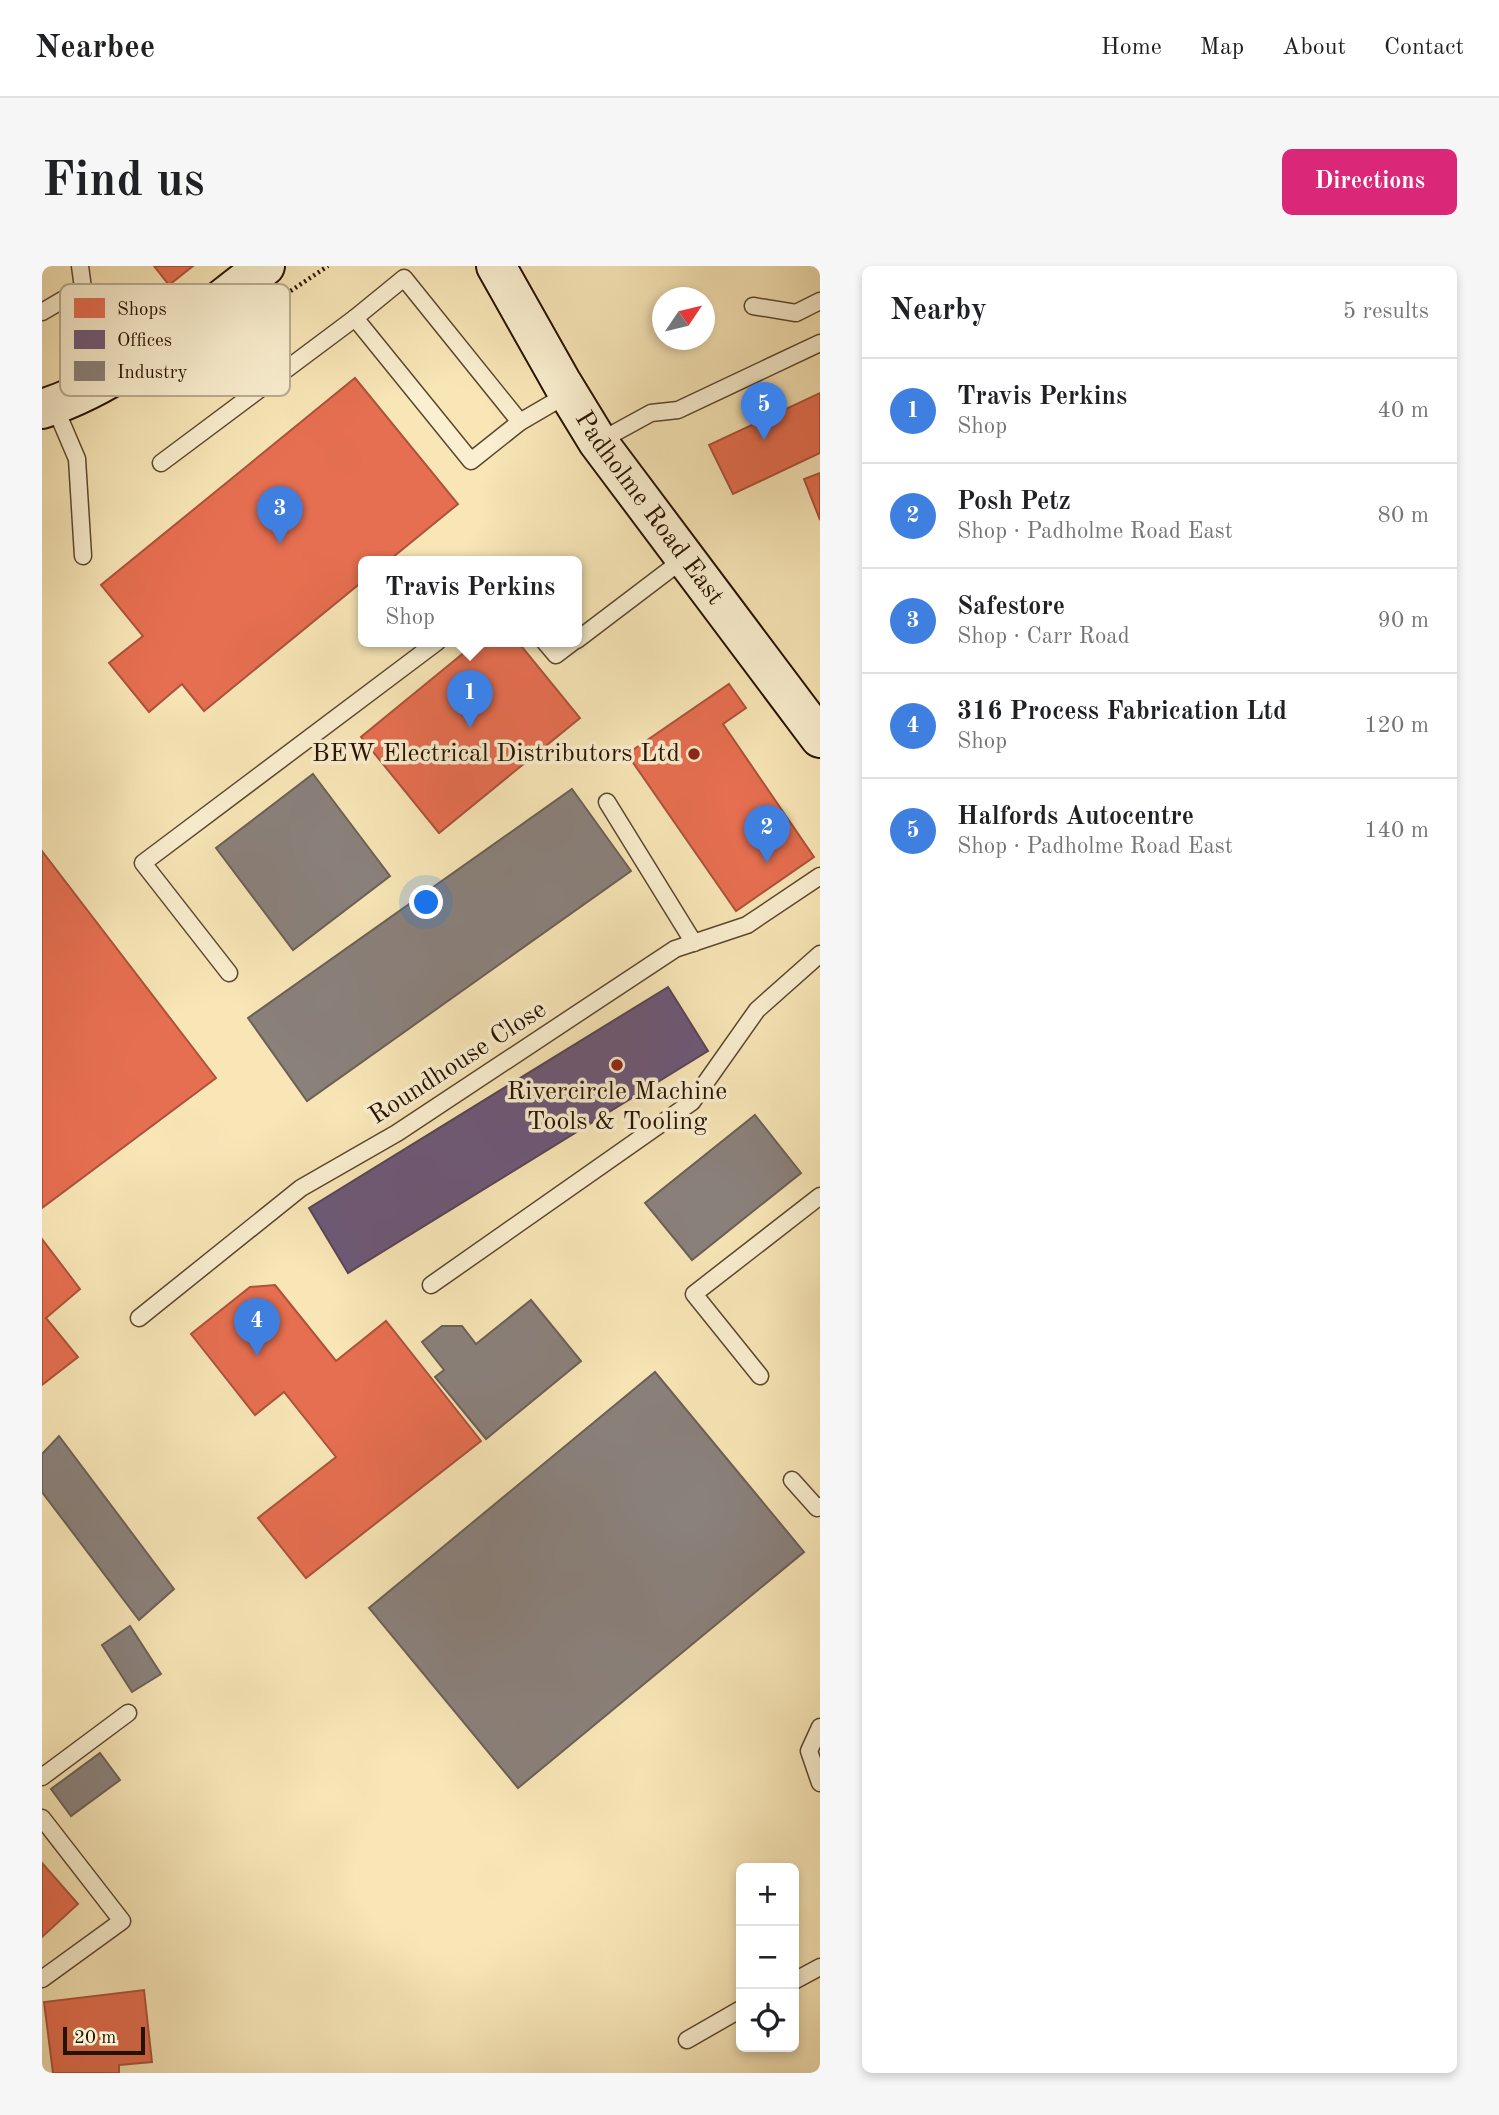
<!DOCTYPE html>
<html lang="en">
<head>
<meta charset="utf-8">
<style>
	:root { --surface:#fff; --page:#f6f6f6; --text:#202124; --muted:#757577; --line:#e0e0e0; --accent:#db2777 }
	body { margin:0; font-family:"Old Standard TT",serif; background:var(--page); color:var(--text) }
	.controls { position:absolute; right:21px; bottom:21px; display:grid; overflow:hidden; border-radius:10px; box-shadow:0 4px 10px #0003 }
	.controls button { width:63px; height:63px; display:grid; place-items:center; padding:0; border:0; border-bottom:2px solid var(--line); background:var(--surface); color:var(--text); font:35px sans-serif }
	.compass { position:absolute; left:610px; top:21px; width:63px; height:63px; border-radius:50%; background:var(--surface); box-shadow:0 4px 10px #0003; rotate:55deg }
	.scale { position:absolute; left:21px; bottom:18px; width:82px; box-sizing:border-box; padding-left:7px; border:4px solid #271200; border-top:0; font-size:19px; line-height:24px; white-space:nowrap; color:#271200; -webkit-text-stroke:5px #faefd0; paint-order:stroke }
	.you { position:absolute; left:385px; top:637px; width:24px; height:24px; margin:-18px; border:5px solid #fff; border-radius:50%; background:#1a73e8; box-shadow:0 0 0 10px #1a73e833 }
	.badge { display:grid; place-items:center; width:46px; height:46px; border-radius:50%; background:var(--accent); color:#fff; font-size:23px; font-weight:700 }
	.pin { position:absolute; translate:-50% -58px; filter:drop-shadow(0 2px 4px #0008) }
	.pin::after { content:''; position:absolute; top:37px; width:24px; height:21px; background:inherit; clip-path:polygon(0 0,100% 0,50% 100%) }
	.popup { position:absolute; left:316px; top:290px; width:224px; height:91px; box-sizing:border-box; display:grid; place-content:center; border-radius:10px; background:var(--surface); filter:drop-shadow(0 2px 5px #0005); font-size:23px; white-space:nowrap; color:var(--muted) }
	.popup b { font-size:26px; color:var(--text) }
	.popup::after { content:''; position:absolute; left:50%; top:100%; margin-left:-14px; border:14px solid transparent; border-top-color:var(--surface) }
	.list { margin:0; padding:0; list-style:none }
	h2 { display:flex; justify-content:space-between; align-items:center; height:91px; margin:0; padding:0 28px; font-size:30px }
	h2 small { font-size:23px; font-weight:400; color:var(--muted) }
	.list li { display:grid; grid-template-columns:46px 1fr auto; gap:21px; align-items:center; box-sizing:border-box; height:105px; padding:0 28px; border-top:2px solid var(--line) }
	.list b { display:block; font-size:26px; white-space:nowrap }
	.list p { margin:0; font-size:23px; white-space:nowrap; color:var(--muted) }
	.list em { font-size:23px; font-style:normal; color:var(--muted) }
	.icon { flex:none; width:38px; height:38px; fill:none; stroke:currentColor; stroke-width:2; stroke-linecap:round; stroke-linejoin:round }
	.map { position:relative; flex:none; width:778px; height:1807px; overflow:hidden; border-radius:10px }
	header { display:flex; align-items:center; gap:42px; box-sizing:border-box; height:98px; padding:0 35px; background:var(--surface); border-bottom:2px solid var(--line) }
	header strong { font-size:33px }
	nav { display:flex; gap:38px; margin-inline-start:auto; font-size:24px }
	.intro { display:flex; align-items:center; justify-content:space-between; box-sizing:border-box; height:168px; padding:0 42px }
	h1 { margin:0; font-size:49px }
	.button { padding:18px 32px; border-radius:10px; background:var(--accent); color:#fff; font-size:24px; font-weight:700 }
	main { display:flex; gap:42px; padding:0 42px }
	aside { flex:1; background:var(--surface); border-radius:10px; box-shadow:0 4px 10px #0003 }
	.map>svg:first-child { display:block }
	.shops { fill:#e76f51; stroke:#ad5339; stroke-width:2 }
	.offices { fill:#6d597a; stroke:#584455; stroke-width:2 }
	.industry { fill:#8a817c; stroke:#6c6057; stroke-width:2 }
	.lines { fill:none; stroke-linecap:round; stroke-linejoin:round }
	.lane-casing { stroke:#5b472e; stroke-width:19 }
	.secondary-casing { stroke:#271200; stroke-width:42 }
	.path { stroke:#271200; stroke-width:4.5; stroke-dasharray:2 3.5; stroke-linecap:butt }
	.lane { stroke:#faefd0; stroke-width:16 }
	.secondary { stroke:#faefd0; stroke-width:38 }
	.poi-dot { fill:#8f2418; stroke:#faefd0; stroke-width:2.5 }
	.labels { text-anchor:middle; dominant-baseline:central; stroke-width:7; stroke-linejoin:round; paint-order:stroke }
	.street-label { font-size:26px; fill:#271200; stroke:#faefd0 }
	.poi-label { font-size:26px; fill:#271200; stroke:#faefd0; text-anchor:end }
	.key { fill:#faefd0; stroke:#bbad92; stroke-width:2 }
	.key-label { font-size:19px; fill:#271200 }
</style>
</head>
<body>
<header>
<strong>Nearbee</strong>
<nav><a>Home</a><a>Map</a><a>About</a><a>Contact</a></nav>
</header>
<div class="intro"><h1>Find us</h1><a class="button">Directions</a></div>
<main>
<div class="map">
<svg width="778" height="1807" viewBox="0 0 778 1807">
	<rect width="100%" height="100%" fill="#f8e6b7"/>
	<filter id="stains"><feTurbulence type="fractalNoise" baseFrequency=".00286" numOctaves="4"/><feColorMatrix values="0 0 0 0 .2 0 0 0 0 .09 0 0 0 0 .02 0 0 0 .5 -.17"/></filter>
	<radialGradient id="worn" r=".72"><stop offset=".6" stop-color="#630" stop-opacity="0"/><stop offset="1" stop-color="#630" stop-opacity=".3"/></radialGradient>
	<g class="shops">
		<polygon points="112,0 151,0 127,19"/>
		<polygon points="313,112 416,238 345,296 321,296 321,315 162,445 140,418 107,446 67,397 101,370 59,319"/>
		<polygon points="778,127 778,187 691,228 667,179"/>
		<polygon points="778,207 778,254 762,213"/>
		<polygon points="435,376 476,376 538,452 397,567 319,471"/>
		<polygon points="687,418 704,442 681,458 772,591 694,645 585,488"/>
		<polygon points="0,585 174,812 0,942"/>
		<polygon points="0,973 38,1023 4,1052 36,1091 0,1119"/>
		<polygon points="233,1019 294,1095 344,1055 439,1175 264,1312 216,1252 294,1191 242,1126 213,1149 149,1068 208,1021"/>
		<polygon points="0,1597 36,1638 0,1671"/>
		<polygon points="102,1724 110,1796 77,1799 77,1807 11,1807 2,1736"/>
	</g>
	<polygon class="offices" points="626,721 666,785 306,1007 267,942"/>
	<g class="industry">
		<polygon points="271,508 348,610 251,684 174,582"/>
		<polygon points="530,523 589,605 265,835 206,752"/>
		<polygon points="713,849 759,907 650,994 603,937"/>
		<polygon points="489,1034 539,1095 444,1173 393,1111 402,1104 380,1076 400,1060 420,1060 434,1078"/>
		<polygon points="613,1106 762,1286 476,1522 327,1342"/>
		<polygon points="17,1170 132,1323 97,1354 0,1226 0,1188"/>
		<polygon points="88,1360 119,1408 90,1426 60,1379"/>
		<polygon points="58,1487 78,1514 29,1550 9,1523"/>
	</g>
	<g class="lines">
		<defs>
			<g id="lane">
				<polyline points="38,0 41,22"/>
				<polygon points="362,12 478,156 429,195 313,52"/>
				<polyline points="711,40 754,47 778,35"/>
				<polyline points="0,46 41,22 99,92"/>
				<polyline points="12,139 35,193 41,290"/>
				<polyline points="478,156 526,128"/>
				<polyline points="556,176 609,147 636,144 778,77"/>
				<polyline points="119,197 313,52"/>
				<polyline points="535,374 643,292"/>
				<polyline points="503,376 514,389 531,376"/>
				<polyline points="565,536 652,677"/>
				<polyline points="187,707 101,597 395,376"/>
				<polyline points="389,1019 650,836 715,744 778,688"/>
				<polyline points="97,1052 259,922 355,867 633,683 705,659 778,610"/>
				<polyline points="718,1110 652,1028 778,930"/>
				<polyline points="750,1214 775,1242 778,1240"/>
				<polyline points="778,1461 767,1485 778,1517"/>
				<polyline points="0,1511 86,1447"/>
				<polyline points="0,1552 80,1655 0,1713"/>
				<polyline points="752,1715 778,1701"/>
				<polyline points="645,1774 699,1743"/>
			</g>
			<g id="secondary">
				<path id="s1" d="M454,0L520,117L556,176L778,472"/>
				<path d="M0,143C82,117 155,51 223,0"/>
			</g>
		</defs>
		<use href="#lane" class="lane-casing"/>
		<use href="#secondary" class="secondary-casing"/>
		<polyline class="path" points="244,28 286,0"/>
		<use href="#lane" class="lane"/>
		<use href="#secondary" class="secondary"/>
	</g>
	<g class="poi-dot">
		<circle cx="652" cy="488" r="7"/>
		<circle cx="575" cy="799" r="7"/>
	</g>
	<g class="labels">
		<g class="street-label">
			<text stroke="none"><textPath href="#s1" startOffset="287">Padholme Road East</textPath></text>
			<text transform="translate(416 797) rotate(-33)">Roundhouse Close</text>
		</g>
		<g class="poi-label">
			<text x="638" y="488">BEW Electrical Distributors Ltd</text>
			<text x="575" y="826" text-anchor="middle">Rivercircle Machine<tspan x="575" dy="30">Tools &amp; Tooling</tspan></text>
		</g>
	</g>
	<rect x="18" y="18" width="230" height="112" rx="10" class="key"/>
	<rect x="32" y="32" width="31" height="20" fill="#e76f51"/>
	<rect x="32" y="64" width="31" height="19" fill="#6d597a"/>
	<rect x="32" y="95" width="31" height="20" fill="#8a817c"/>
	<g class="key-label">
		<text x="75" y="49">Shops</text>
		<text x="75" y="80">Offices</text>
		<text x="75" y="112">Industry</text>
	</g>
	<rect width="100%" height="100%" filter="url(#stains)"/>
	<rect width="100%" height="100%" fill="url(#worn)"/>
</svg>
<div class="controls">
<button>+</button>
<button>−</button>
<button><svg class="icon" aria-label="locate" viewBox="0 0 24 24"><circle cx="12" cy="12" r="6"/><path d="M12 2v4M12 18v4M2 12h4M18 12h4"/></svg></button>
</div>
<svg class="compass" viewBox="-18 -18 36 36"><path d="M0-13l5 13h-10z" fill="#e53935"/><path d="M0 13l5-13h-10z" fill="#757577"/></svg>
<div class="scale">20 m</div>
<div class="you"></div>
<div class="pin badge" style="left:428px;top:462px;background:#3f7fe0">1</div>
<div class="popup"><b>Travis Perkins</b>Shop</div>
<div class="pin badge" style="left:725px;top:597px;background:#3f7fe0">2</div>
<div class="pin badge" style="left:238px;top:278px;background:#3f7fe0">3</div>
<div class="pin badge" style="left:215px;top:1090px;background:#3f7fe0">4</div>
<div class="pin badge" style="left:722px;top:174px;background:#3f7fe0">5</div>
</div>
<aside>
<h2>Nearby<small>5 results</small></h2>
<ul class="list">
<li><span class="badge" style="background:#3f7fe0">1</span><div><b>Travis Perkins</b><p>Shop</p></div><em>40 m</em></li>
<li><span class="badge" style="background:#3f7fe0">2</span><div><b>Posh Petz</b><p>Shop · Padholme Road East</p></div><em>80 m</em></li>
<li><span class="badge" style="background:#3f7fe0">3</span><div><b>Safestore</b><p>Shop · Carr Road</p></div><em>90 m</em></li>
<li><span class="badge" style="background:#3f7fe0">4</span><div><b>316 Process Fabrication Ltd</b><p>Shop</p></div><em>120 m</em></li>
<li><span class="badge" style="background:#3f7fe0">5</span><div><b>Halfords Autocentre</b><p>Shop · Padholme Road East</p></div><em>140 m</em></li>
</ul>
</aside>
</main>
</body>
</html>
